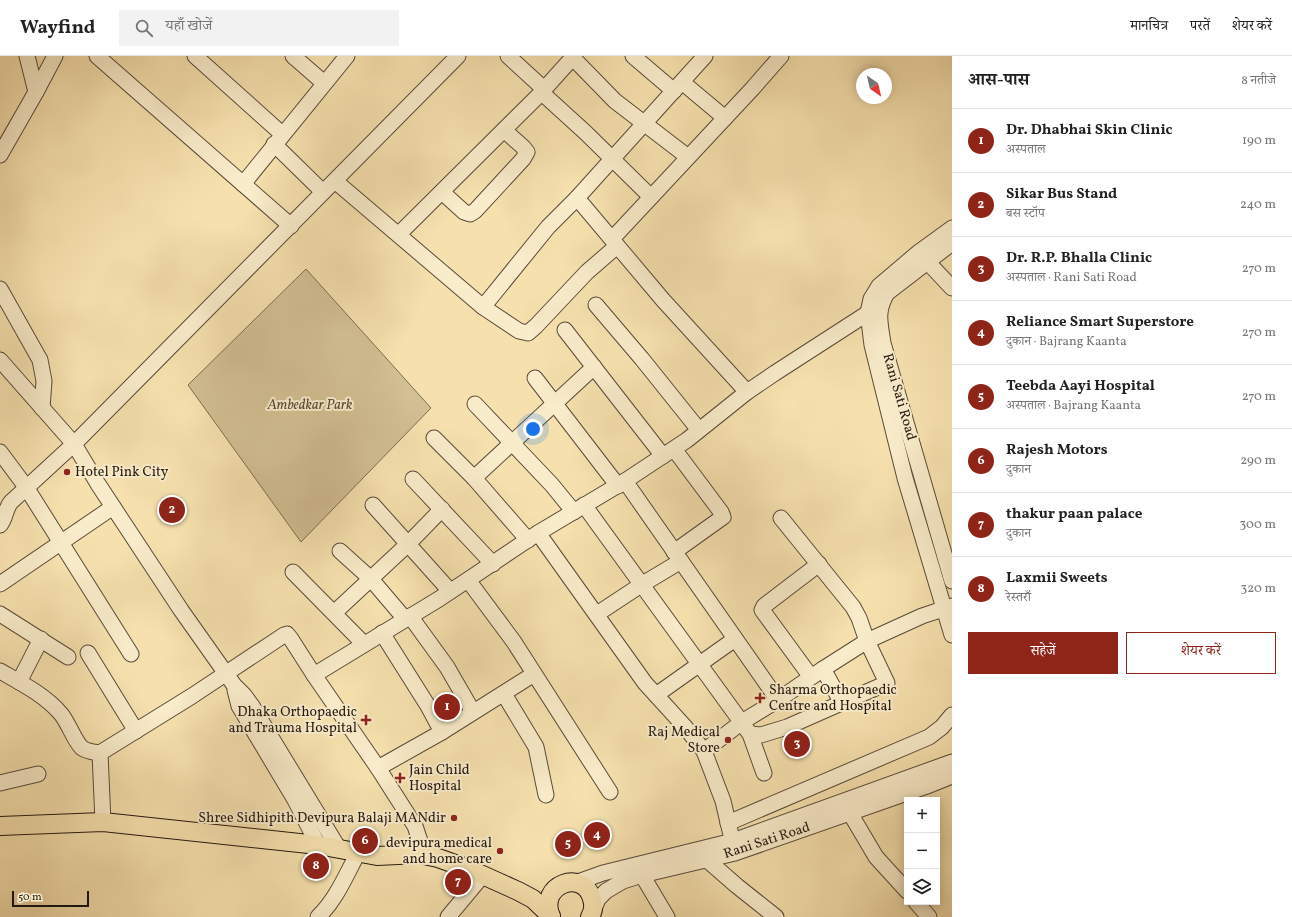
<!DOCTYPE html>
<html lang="hi">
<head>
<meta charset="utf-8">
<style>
	:root { --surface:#fff; --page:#f2f2f2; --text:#222; --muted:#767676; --line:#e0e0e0; --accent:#8f2418 }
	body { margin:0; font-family:Vollkorn,"Noto Serif Devanagari",serif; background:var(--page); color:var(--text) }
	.controls { position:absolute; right:12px; bottom:12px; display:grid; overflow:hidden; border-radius:0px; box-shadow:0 2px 10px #0003 }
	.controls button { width:36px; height:36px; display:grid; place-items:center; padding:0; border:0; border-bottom:1px solid var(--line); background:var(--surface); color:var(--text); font:20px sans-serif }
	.compass { position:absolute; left:856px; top:12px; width:36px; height:36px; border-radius:50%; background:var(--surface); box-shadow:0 2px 10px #0003; rotate:146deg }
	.scale { position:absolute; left:12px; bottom:10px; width:77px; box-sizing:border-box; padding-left:4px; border:2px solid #241812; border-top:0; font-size:11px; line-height:14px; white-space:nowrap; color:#241812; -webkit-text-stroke:3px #f9ecca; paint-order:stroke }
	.you { position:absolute; left:533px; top:373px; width:14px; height:14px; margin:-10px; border:3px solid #fff; border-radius:50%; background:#1a73e8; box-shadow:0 0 0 6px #1a73e833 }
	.badge { display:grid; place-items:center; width:26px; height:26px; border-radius:50%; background:var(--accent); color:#fff; font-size:13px; font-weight:700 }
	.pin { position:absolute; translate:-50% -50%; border:2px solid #fff; box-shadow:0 1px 4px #0006 }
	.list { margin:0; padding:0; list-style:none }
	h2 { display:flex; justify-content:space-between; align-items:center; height:52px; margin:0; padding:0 16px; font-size:17px }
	h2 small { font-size:13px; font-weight:400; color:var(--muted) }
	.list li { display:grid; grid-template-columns:26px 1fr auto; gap:12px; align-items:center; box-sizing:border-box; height:64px; padding:0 16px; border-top:1px solid var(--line) }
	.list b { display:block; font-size:15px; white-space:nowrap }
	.list p { margin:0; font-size:13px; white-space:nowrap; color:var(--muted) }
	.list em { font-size:13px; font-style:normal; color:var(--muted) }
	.actions { display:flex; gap:8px; padding:12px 16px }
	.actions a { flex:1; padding:9px 0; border:1px solid var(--accent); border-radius:0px; text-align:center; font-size:14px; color:var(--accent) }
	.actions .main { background:var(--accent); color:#fff }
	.icon { flex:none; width:22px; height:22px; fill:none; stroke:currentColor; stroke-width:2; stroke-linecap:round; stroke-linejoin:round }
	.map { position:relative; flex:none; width:952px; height:861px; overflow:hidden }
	header { display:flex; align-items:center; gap:24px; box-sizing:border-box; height:56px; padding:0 20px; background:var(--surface); border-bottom:1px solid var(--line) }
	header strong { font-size:19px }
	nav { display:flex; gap:22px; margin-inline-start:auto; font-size:14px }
	.search { width:280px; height:36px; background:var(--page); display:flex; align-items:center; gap:10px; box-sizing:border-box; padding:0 14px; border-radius:0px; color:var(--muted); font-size:15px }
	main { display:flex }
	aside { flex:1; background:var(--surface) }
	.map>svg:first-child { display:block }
	.green { fill:#d2bf93; stroke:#7b6c52 }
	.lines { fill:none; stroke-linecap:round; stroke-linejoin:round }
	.minor-casing { stroke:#584a39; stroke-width:17 }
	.major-casing { stroke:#241812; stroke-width:20 }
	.minor { stroke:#f9ecca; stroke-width:15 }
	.major { stroke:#f6e1ae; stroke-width:18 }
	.poi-dot { fill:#8f2418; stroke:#f9ecca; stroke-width:1.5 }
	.labels { text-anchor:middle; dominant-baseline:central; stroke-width:4; stroke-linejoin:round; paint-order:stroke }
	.street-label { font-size:14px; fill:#241812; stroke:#f9ecca }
	.park-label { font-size:14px; font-style:italic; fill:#584a39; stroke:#f9ecca }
	.poi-label { font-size:14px; fill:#241812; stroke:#f9ecca; text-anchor:end }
</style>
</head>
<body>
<header>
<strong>Wayfind</strong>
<div class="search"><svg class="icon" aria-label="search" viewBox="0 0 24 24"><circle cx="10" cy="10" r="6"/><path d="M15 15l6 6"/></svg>यहाँ खोजें</div>
<nav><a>मानचित्र</a><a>परतें</a><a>शेयर करें</a></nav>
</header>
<main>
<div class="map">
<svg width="952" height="861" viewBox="0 0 952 861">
	<rect width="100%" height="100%" fill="#f6e1ae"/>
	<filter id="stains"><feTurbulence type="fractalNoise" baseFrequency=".005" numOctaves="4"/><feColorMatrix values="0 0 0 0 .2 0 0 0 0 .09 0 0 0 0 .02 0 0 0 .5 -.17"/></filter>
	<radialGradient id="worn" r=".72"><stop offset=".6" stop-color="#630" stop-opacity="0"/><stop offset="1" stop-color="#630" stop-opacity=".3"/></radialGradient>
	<polygon class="green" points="306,213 431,352 301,486 188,329"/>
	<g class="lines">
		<defs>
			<g id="minor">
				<polyline points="27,0 36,36"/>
				<polyline points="97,0 291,170"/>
				<polyline points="195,0 282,78"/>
				<polyline points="293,0 324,27"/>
				<polyline points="508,0 544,33"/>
				<polyline points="633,0 674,35"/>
				<polyline points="573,2 615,45 688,101"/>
				<polyline points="682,26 725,62"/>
				<polyline points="541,36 586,77 651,141"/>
				<polyline points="274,88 323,136"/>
				<polyline points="0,99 36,36 55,0"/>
				<polyline points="335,125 483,251 519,275 528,277 536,270 587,216 617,190"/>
				<polyline points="243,128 347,0"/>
				<polyline points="442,136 464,156 470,158 475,155 523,103 527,96 523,91 504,74"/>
				<polyline points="577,142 663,244 747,336"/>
				<polyline points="952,172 919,196 879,230 871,243 868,257 872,289 905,422 952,579"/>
				<polyline points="399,178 539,39 574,0"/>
				<polyline points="612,183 753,32 781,0"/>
				<path d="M952,187L887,237C876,256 880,266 883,287L952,525"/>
				<polyline points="921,199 952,232"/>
				<polyline points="0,233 40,304 44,325 42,352"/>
				<polyline points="596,249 642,303 699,374"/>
				<polyline points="483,251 548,171 577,142 705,0"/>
				<polyline points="565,274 663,400"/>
				<path d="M0,304L74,388L11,446C5,453 6,462 0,469"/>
				<polyline points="535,322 618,430"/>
				<polyline points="475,348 552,429 574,456"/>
				<polyline points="434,382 474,422 528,484"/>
				<polyline points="674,393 721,456 723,461 674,496"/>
				<polyline points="0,396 26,431 131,598"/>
				<polyline points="474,422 594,311"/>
				<polyline points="413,423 493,508"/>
				<polyline points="625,425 778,644"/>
				<polyline points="373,449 450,535"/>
				<polyline points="584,449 750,678 764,717"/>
				<polyline points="538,477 645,627 686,672 704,695 723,745 735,796"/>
				<polyline points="340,495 371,523 405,563"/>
				<polyline points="293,516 364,588"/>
				<polyline points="468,524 514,586 610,736"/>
				<polyline points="0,528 113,451"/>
				<polyline points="334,557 408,488 442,453"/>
				<polyline points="0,558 68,601"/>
				<polyline points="597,558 641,529 681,505"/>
				<polyline points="410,560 447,611 473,656"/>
				<polyline points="382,577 428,650 442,676"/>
				<polyline points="88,597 136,675"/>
				<polyline points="823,613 842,647"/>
				<path d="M0,615C21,627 45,639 61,658C68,666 75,686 82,692C88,696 94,696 100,697L192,640L284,579L287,578L291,583L314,619L439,543L538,477L625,425L687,384L747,336L775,317L868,257"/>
				<polyline points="314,619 378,712 415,770 420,785 419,798"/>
				<polyline points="811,621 762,554 764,550 819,508"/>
				<polyline points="19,626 41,583"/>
				<polyline points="235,634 239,650 295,744 318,789"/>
				<polyline points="504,638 536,691 546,739"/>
				<polyline points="656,639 735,583"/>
				<polyline points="750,678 761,679 787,671 887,627 867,585 859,562 853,551 781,462"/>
				<polyline points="704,695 742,666 778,644 823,613 867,585 922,560 952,550"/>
				<polyline points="100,697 103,766"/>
				<polyline points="378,712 442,676 534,618"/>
				<polyline points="0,727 38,718"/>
				<polyline points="850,757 876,801 907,835"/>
				<polyline points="728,767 929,681 942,671 952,659"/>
				<polyline points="339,793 252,650 244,639 234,629 181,554 98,428 74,388 458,0"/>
				<polyline points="706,803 737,830 776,861"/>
				<polyline points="642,819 667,861"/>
				<polyline points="575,827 603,817 733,785 952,706"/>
				<polyline points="916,846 929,861"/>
				<polyline points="592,858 598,843 606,835 623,825 642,819 735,797 927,730 952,720"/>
				<path d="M318,861C336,844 346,819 358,797"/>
				<polyline points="448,861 483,819"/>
			</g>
			<g id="major">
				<polyline points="0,770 103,766 318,789 377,800 419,798 438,802 469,813 518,835 533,843 551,860"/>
				<path d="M551,861C537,828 584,812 592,843C594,849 593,856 590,861"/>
			</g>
		</defs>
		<use href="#minor" class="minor-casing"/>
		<use href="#major" class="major-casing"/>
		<use href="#minor" class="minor"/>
		<use href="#major" class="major"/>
	</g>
	<g class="poi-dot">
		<circle cx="67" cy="416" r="4"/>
		<path d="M758 636h4v4h4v4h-4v4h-4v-4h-4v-4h4z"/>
		<path d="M364 658h4v4h4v4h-4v4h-4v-4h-4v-4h4z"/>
		<circle cx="728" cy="684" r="4"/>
		<path d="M398 716h4v4h4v4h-4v4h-4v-4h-4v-4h4z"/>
		<circle cx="454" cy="762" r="4"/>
		<circle cx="500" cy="795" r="4"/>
	</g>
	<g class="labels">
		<g class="street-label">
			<text transform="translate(899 341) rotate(74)">Rani Sati Road</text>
			<text transform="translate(767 785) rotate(-18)">Rani Sati Road</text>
		</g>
		<g class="park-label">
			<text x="310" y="349">Ambedkar Park</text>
		</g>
		<g class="poi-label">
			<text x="75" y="416" text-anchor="start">Hotel Pink City</text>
			<text x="769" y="634" text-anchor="start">Sharma Orthopaedic<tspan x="769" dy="16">Centre and Hospital</tspan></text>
			<text x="357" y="656">Dhaka Orthopaedic<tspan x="357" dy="16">and Trauma Hospital</tspan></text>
			<text x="720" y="676">Raj Medical<tspan x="720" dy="16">Store</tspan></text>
			<text x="409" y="714" text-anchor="start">Jain Child<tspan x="409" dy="16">Hospital</tspan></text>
			<text x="446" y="762">Shree Sidhipith Devipura Balaji MANdir</text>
			<text x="492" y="787">devipura medical<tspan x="492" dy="16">and home care</tspan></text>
		</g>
	</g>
	<rect width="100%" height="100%" filter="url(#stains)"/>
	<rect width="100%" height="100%" fill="url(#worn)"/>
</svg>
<div class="controls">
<button>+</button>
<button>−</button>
<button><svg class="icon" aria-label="layers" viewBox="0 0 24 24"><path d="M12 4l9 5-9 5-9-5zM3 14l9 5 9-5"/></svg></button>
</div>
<svg class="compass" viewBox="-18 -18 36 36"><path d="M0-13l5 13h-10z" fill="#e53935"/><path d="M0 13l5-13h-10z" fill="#767676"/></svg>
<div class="scale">50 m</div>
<div class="you"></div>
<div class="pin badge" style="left:447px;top:651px">1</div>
<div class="pin badge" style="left:172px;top:454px">2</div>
<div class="pin badge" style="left:797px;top:688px">3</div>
<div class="pin badge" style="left:597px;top:779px">4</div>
<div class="pin badge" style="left:568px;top:788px">5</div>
<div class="pin badge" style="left:365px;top:785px">6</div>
<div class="pin badge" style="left:458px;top:826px">7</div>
<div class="pin badge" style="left:316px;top:810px">8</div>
</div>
<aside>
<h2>आस-पास<small>8 नतीजे</small></h2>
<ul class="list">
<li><span class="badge">1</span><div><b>Dr. Dhabhai Skin Clinic</b><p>अस्पताल</p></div><em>190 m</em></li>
<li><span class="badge">2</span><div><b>Sikar Bus Stand</b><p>बस स्टॉप</p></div><em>240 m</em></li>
<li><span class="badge">3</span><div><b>Dr. R.P. Bhalla Clinic</b><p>अस्पताल · Rani Sati Road</p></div><em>270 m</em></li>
<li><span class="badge">4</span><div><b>Reliance Smart Superstore</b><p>दुकान · Bajrang Kaanta</p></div><em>270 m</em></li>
<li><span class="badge">5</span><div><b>Teebda Aayi Hospital</b><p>अस्पताल · Bajrang Kaanta</p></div><em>270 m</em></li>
<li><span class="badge">6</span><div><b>Rajesh Motors</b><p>दुकान</p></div><em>290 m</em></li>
<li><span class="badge">7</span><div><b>thakur paan palace</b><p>दुकान</p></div><em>300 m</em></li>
<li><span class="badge">8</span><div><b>Laxmii Sweets</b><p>रेस्तराँ</p></div><em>320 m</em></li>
</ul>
<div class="actions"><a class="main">सहेजें</a><a>शेयर करें</a></div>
</aside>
</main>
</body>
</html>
